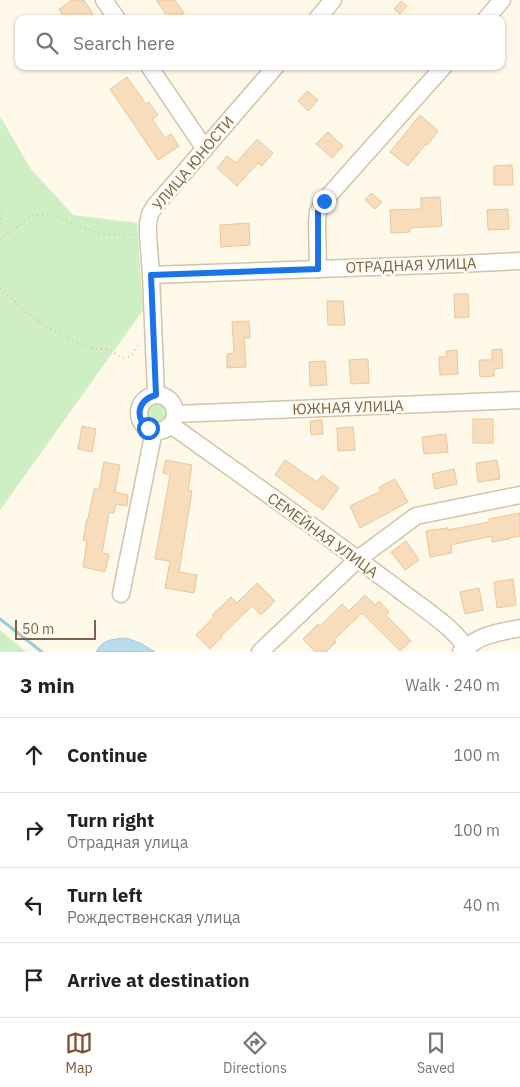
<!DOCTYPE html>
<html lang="en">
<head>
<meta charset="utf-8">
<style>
	:root { --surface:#fff; --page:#f6f6f6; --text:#222; --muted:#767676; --line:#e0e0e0; --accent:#804f30 }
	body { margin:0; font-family:"IBM Plex Sans",sans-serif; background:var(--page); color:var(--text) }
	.scale { position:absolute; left:15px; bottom:12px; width:81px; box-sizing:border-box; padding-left:5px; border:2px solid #7c6348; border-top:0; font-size:14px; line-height:18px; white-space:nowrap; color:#7c6348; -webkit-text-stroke:4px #fffbf0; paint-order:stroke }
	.stop { position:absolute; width:15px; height:15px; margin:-11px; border:4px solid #1a73e8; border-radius:50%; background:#fff }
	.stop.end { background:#1a73e8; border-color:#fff; box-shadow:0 1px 5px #0008 }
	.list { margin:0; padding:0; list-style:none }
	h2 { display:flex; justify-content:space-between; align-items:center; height:65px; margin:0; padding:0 20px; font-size:21px }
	h2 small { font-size:16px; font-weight:400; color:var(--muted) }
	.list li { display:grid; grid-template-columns:32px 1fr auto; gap:15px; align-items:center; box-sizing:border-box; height:75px; padding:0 20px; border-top:1px solid var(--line) }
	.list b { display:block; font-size:19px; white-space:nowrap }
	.list p { margin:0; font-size:16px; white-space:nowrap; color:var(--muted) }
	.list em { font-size:16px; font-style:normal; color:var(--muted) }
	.icon { flex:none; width:28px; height:28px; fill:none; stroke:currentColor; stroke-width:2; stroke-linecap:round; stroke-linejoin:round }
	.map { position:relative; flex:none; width:520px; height:652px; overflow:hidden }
	.search { position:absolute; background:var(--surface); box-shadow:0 1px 4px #0004; left:15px; right:15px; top:15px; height:55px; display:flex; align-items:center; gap:12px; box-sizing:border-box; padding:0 18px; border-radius:10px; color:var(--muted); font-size:19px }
	.sheet { height:365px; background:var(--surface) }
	nav { display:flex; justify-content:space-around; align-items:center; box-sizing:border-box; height:70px; border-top:1px solid var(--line); background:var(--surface); font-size:14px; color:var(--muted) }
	nav a { display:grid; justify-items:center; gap:2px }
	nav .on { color:var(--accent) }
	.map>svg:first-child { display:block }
	.green { fill:#ceeec4 }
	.water { fill:#b9dceb; stroke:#9ecade }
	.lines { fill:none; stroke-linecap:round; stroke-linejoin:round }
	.stream { stroke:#9ecade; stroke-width:3 }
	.building { fill:#f7ddbc; stroke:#ebc69b }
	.minor-casing { stroke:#d3c3ab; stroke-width:19 }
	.path { stroke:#ddc09e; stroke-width:2; stroke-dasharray:1 4; stroke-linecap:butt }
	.minor { stroke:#fff; stroke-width:16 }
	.route { stroke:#1a73e8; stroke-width:6 }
	.labels { text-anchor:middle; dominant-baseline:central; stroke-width:5; stroke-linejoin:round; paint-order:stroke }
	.street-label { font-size:15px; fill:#7c6348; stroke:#fffbf0 }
</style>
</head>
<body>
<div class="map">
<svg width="520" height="652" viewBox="0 0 520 652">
	<rect width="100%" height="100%" fill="#fef9e8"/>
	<g class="green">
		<polygon points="0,116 30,168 73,215 137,223 143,310 0,510"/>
		<circle cx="157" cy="413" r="12"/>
		<polygon points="0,630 26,652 0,652"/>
	</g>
	<path class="water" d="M127,638L142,644L155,652H96C103,639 114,639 127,638Z"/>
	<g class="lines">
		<polyline class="stream" points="0,619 42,652"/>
	</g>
	<g class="building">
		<polygon points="72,0 84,0 93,14 86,19 65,19 59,9"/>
		<polygon points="156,0 175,0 184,13 176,19 169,19"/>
		<polygon points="401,1 407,6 400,14 394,9"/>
		<polygon points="127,77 146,104 149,102 158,115 152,119 165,138 171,134 179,146 158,160 110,89"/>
		<polygon points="307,91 318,100 308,111 298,101"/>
		<polygon points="420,115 438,131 427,145 426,144 408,166 390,152"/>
		<polygon points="328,132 343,146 332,158 316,144"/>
		<polygon points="257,139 273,153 262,166 258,163 237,186 217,168 227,156 236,163"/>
		<polygon points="512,165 513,185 494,185 494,166"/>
		<polygon points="371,193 382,202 375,209 365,200"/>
		<polygon points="440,197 442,226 410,228 410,232 391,233 390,210 421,209 421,198"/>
		<polygon points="508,209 509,229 488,230 487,210"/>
		<polygon points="249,223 250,245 221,247 220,225"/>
		<polygon points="454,294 468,294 469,317 455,318"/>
		<polygon points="327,301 343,301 345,325 328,325"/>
		<polygon points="249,321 250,338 244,338 246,367 227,368 227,354 234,353 232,322"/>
		<polygon points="502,349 503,368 494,369 494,376 480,377 479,360 492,360 492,350"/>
		<polygon points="457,350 458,374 440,375 439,357 447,357 446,351"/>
		<polygon points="368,359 369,383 351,384 349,360"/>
		<polygon points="325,361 327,385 310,386 309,362"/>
		<rect x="473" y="419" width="20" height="24"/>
		<polygon points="322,420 323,434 311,435 310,421"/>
		<polygon points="82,426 96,429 92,452 78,449"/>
		<polygon points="353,427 355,450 338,451 337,428"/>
		<polygon points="446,434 448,452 424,454 422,437"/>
		<polygon points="166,460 192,465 188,490 192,491 179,572 197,575 194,593 165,588 170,561 155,559 170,475 163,473"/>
		<polygon points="285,460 317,482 322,475 339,488 323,510 275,475"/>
		<polygon points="497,460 500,479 478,482 476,463"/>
		<polygon points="104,462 120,465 115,492 128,495 127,506 116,504 114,513 109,513 102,553 109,554 105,572 83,567 87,541 83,540 87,519 88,519 94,489 99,489"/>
		<polygon points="454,469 457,484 435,489 432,474"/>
		<polygon points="395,479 408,502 360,528 350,506 381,491 379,487"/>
		<polygon points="520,513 520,536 509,538 509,539 492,542 492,536 451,545 452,553 430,557 426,531 448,528 448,530 489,522 489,519"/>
		<polygon points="406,541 419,560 405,570 391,552"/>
		<polygon points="513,579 516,605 497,608 494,582"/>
		<polygon points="257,583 275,601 261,615 252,606 221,636 222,637 210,649 196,635 214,617 212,615 231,597 237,603"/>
		<polygon points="479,588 483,610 465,614 460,592"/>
		<polygon points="365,595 375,605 379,601 389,612 386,615 411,641 400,651 362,613 334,640 336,642 326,652 315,652 303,639 318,624 320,626 342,604 349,611"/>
	</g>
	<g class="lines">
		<defs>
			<g id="minor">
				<polyline points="104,0 117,19"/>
				<polyline points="317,19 333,0"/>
				<polyline points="486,19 502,0"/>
				<polyline points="149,66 205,149"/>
				<polyline points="318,269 317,222 318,212 324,201 444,66"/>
				<polyline points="151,275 459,264 520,261"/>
				<polyline points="156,395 151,275 148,235 148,224 150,214 155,206 276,66"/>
				<circle cx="157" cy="413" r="18"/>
				<polyline points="175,414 520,400"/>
				<path d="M171,425C247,479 323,533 398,589C418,605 458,629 468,652"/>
				<polyline points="121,594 154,431"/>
				<polyline points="260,652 358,559 416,516 520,495"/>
				<path d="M461,652C480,634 496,633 520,628"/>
			</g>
		</defs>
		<use href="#minor" class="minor-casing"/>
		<g class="path">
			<polyline points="0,204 2,211 0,225"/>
			<polyline points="0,239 31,216 47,214 68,221 100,234 134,235"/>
			<polyline points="0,288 25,311 47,327 74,341 95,349 109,349 121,358 131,356 140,342"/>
		</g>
		<use href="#minor" class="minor"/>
	</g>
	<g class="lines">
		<path class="route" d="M148,428C134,417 138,400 156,395L151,275L318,269V212L324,201"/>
	</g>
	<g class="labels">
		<g class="street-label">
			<text transform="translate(193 163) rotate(-50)">УЛИЦА ЮНОСТИ</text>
			<text transform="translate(411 265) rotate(-2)">ОТРАДНАЯ УЛИЦА</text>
			<text transform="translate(348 407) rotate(-2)">ЮЖНАЯ УЛИЦА</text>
			<text transform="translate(323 535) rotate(36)">СЕМЕЙНАЯ УЛИЦА</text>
		</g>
	</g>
</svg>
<div class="scale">50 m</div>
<div class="stop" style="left:148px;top:428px"></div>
<div class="stop end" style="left:324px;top:201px"></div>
<div class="search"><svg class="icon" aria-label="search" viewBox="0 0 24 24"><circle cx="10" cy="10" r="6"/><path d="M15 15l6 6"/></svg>Search here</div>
</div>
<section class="sheet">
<h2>3 min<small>Walk · 240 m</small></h2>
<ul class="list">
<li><svg class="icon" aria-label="ahead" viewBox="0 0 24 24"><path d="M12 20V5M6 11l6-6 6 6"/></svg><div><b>Continue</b></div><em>100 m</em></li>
<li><svg class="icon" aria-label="right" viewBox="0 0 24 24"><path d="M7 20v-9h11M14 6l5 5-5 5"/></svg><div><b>Turn right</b><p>Отрадная улица</p></div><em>100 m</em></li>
<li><svg class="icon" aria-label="left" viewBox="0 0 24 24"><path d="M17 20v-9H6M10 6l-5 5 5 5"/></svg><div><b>Turn left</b><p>Рождественская улица</p></div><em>40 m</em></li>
<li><svg class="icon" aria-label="arrive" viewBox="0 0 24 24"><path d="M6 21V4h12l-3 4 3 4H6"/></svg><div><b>Arrive at destination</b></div></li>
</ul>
</section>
<nav>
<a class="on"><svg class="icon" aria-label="map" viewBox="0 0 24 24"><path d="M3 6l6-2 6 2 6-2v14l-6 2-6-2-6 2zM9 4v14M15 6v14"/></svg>Map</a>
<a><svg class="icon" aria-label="directions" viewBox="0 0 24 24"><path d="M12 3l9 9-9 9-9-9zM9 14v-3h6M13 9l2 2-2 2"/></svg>Directions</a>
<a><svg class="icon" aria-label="saved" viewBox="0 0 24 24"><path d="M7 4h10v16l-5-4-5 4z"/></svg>Saved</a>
</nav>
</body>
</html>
